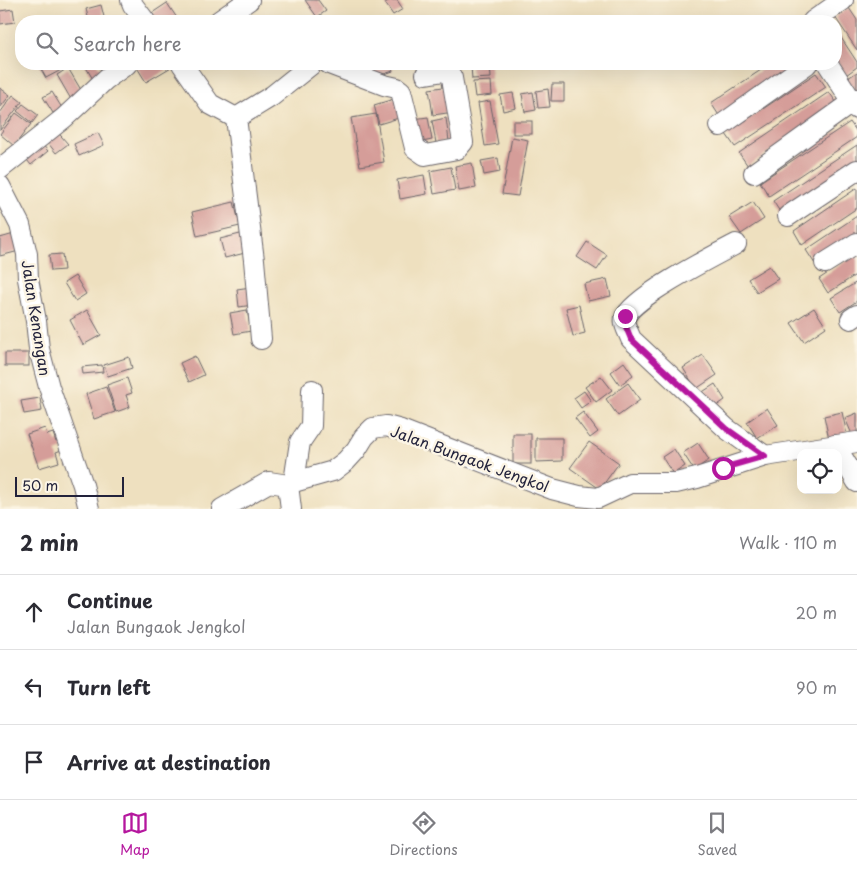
<!DOCTYPE html>
<html lang="en">
<head>
<meta charset="utf-8">
<style>
	:root { --surface:#fff; --page:#f2f2f3; --text:#2b2b33; --muted:#7c7c81; --line:#e1e1e2; --accent:#b5179e }
	body { margin:0; font-family:"Playpen Sans",sans-serif; background:var(--page); color:var(--text) }
	.controls { position:absolute; right:15px; bottom:15px; display:grid; overflow:hidden; border-radius:10px; box-shadow:0 5px 20px #0002 }
	.controls button { width:45px; height:45px; display:grid; place-items:center; padding:0; border:0; border-bottom:1px solid var(--line); background:var(--surface); color:var(--text); font:25px sans-serif }
	.scale { position:absolute; left:15px; bottom:12px; width:109px; box-sizing:border-box; padding-left:5px; border:2px solid #22223b; border-top:0; font-size:14px; line-height:18px; white-space:nowrap; color:#22223b; -webkit-text-stroke:4px #fcf5e5; paint-order:stroke }
	.stop { position:absolute; width:15px; height:15px; margin:-11px; border:4px solid #b5179e; border-radius:50%; background:#fff }
	.stop.end { background:#b5179e; border-color:#fff; box-shadow:0 1px 5px #0008 }
	.list { margin:0; padding:0; list-style:none }
	h2 { display:flex; justify-content:space-between; align-items:center; height:65px; margin:0; padding:0 20px; font-size:21px }
	h2 small { font-size:16px; font-weight:400; color:var(--muted) }
	.list li { display:grid; grid-template-columns:32px 1fr auto; gap:15px; align-items:center; box-sizing:border-box; height:75px; padding:0 20px; border-top:1px solid var(--line) }
	.list b { display:block; font-size:19px; white-space:nowrap }
	.list p { margin:0; font-size:16px; white-space:nowrap; color:var(--muted) }
	.list em { font-size:16px; font-style:normal; color:var(--muted) }
	.icon { flex:none; width:28px; height:28px; fill:none; stroke:currentColor; stroke-width:2; stroke-linecap:round; stroke-linejoin:round }
	.map { position:relative; flex:none; width:857px; height:509px; overflow:hidden }
	.search { position:absolute; background:var(--surface); box-shadow:0 5px 20px #0002; left:15px; right:15px; top:15px; height:55px; display:flex; align-items:center; gap:12px; box-sizing:border-box; padding:0 18px; border-radius:20px; color:var(--muted); font-size:19px }
	.sheet { height:290px; background:var(--surface) }
	nav { display:flex; justify-content:space-around; align-items:center; box-sizing:border-box; height:70px; border-top:1px solid var(--line); background:var(--surface); font-size:14px; color:var(--muted) }
	nav a { display:grid; justify-items:center; gap:2px }
	nav .on { color:var(--accent) }
	.map>svg:first-child { display:block }
	.building { fill:#d59d99 }
	.lines { fill:none; stroke-linecap:round; stroke-linejoin:round }
	.minor-casing { stroke:#696469; stroke-width:22 }
	.minor { stroke:#fff; stroke-width:20 }
	.route { stroke:#b5179e; stroke-width:6 }
	.labels { text-anchor:middle; dominant-baseline:central; stroke-width:5; stroke-linejoin:round; paint-order:stroke }
	.street-label { font-size:15px; fill:#22223b; stroke:#fcf5e5 }
</style>
</head>
<body>
<div class="map">
<svg width="857" height="509" viewBox="0 0 857 509">
	<rect width="100%" height="100%" fill="#fcf5e5"/>
	<filter id="ink" filterUnits="userSpaceOnUse"><feTurbulence type="fractalNoise" baseFrequency=".02" numOctaves="2"/><feDisplacementMap in="SourceGraphic" scale="10" xChannelSelector="R" yChannelSelector="G"/><feConvolveMatrix kernelMatrix="1 2 1 2 8 2 1 2 1" color-interpolation-filters="sRGB"/></filter>
	<filter id="wash" filterUnits="userSpaceOnUse"><feTurbulence type="fractalNoise" baseFrequency=".0096" numOctaves="4" result="noise"/><feDisplacementMap in="SourceGraphic" scale="20" xChannelSelector="R" yChannelSelector="G"/><feGaussianBlur stdDeviation="1.12" result="paint"/><feColorMatrix in="noise" values="0 0 0 0 0 0 0 0 0 0 0 0 0 0 0 0 0 1.4 0 .05"/><feComposite in="paint" operator="in"/></filter>
	<g filter="url(#wash)">
		<rect width="100%" height="100%" fill="#eee0bf"/>
		<g id="blocks">
			<g class="building">
				<polygon points="305,0 318,0 326,11 317,17"/>
				<polygon points="390,0 397,0 403,9 393,15 385,3"/>
				<polygon points="167,3 179,21 157,21 152,13"/>
				<polygon points="101,5 105,21 89,21 86,9"/>
				<polygon points="849,8 857,20 857,50 835,17"/>
				<polygon points="13,9 15,22 0,24 0,11"/>
				<polygon points="836,30 857,62 857,67 846,75 836,60"/>
				<polygon points="38,64 57,64 61,70 46,78"/>
				<polygon points="84,64 97,64 104,75 94,81"/>
				<polygon points="139,64 172,64 173,66 146,82 136,66"/>
				<polygon points="372,64 391,64 393,71 376,77"/>
				<polygon points="770,64 799,64 720,117 711,103"/>
				<polygon points="490,65 491,78 472,79 471,66"/>
				<polygon points="68,68 84,95 72,101 57,75"/>
				<polygon points="857,72 857,92 845,80"/>
				<polygon points="816,73 826,87 735,147 726,134"/>
				<polygon points="491,81 492,95 475,97 473,82"/>
				<polygon points="552,84 564,84 564,101 551,101"/>
				<polygon points="450,86 454,112 433,115 429,89"/>
				<polygon points="0,88 10,95 0,108"/>
				<polygon points="548,89 550,107 538,108 536,91"/>
				<polygon points="52,92 62,108 53,113 43,97"/>
				<polygon points="533,92 536,110 525,112 522,94"/>
				<polygon points="829,92 839,106 748,166 739,153"/>
				<polygon points="513,93 516,108 503,111 500,95"/>
				<polygon points="13,95 22,102 0,130 0,113"/>
				<polygon points="397,98 402,117 379,124 374,105"/>
				<polygon points="490,101 498,144 485,146 478,103"/>
				<polygon points="23,104 38,115 32,123 17,111"/>
				<polygon points="16,113 31,124 14,146 0,134"/>
				<polygon points="376,114 384,162 360,166 351,118"/>
				<polygon points="428,117 432,140 417,143 413,119"/>
				<polygon points="446,118 449,141 436,143 432,121"/>
				<rect x="513" y="121" width="19" height="13"/>
				<polygon points="850,122 857,132 857,137 769,196 760,182"/>
				<polygon points="55,129 68,144 56,153 44,138"/>
				<polygon points="98,133 104,145 79,156 74,144"/>
				<polygon points="512,137 528,140 518,196 502,194"/>
				<polygon points="39,141 48,151 31,165 23,155"/>
				<polygon points="857,145 857,165 782,215 773,201"/>
				<polygon points="498,158 500,172 484,175 481,161"/>
				<polygon points="472,163 476,188 459,191 455,166"/>
				<polygon points="451,167 455,190 434,194 430,171"/>
				<polygon points="424,175 427,194 400,199 397,180"/>
				<polygon points="857,188 857,208 802,245 794,231"/>
				<polygon points="234,202 240,226 197,236 192,212"/>
				<polygon points="753,202 764,219 741,234 729,217"/>
				<polygon points="857,216 857,236 815,264 806,250"/>
				<polygon points="244,233 249,252 225,258 220,239"/>
				<polygon points="14,234 19,251 0,256 0,238"/>
				<polygon points="587,242 607,255 597,270 577,257"/>
				<polygon points="62,254 64,270 51,271 49,255"/>
				<polygon points="857,254 857,274 828,293 819,279"/>
				<polygon points="769,266 778,279 757,292 748,279"/>
				<polygon points="75,276 86,294 75,301 64,283"/>
				<polygon points="607,279 611,296 588,301 584,284"/>
				<polygon points="857,282 857,301 840,312 831,298"/>
				<polygon points="251,287 253,305 239,307 237,289"/>
				<polygon points="579,305 585,333 573,336 566,308"/>
				<polygon points="814,308 826,327 804,342 791,323"/>
				<polygon points="87,310 101,335 83,345 70,320"/>
				<polygon points="247,310 251,331 234,334 230,313"/>
				<rect x="5" y="353" width="24" height="13"/>
				<polygon points="703,355 717,375 696,389 683,368"/>
				<polygon points="195,356 204,375 189,382 180,363"/>
				<polygon points="129,357 132,368 108,376 104,365"/>
				<polygon points="624,362 633,375 620,385 611,372"/>
				<polygon points="102,365 103,372 83,374 82,367"/>
				<polygon points="601,376 612,390 596,402 585,387"/>
				<polygon points="127,378 132,393 126,395 130,407 116,412 107,385"/>
				<polygon points="628,383 640,400 618,416 606,399"/>
				<polygon points="715,384 725,400 712,409 701,393"/>
				<polygon points="106,387 115,412 94,419 86,394"/>
				<polygon points="584,391 591,401 581,408 574,398"/>
				<polygon points="40,398 42,411 24,414 21,401"/>
				<polygon points="767,408 778,425 757,438 747,422"/>
				<polygon points="583,412 598,432 590,438 575,418"/>
				<polygon points="842,412 847,435 829,439 824,416"/>
				<polygon points="857,413 857,438 854,439 845,418"/>
				<polygon points="45,428 47,435 53,433 56,442 61,440 64,449 56,452 59,462 39,468 27,434"/>
				<rect x="513" y="434" width="18" height="30"/>
				<polygon points="536,438 562,438 562,461 536,462"/>
				<polygon points="589,442 619,463 600,489 570,468"/>
				<polygon points="698,443 709,460 694,470 683,453"/>
				<polygon points="674,449 685,466 673,474 662,457"/>
			</g>
		</g>
	</g>
	<g filter="url(#ink)">
		<use href="#blocks" fill-opacity="0" stroke="#696469" stroke-width="1"/>
		<g class="lines">
			<defs>
				<g id="minor">
					<polyline points="131,0 133,5 145,21"/>
					<polyline points="219,21 249,0"/>
					<polyline points="813,21 843,0"/>
					<polyline points="182,64 210,104 236,118 272,96 312,64"/>
					<polyline points="329,64 384,85 397,88 401,91 415,148 425,155 457,149 463,142 452,78 449,73 444,71 426,74"/>
					<polyline points="828,64 857,109"/>
					<polyline points="236,118 254,260 261,339"/>
					<polyline points="720,126 807,64"/>
					<polyline points="0,169 64,118 106,79 127,64"/>
					<polyline points="754,173 857,99"/>
					<polyline points="0,186 20,225 27,254 28,279 36,321 39,349 49,387 83,485 89,509"/>
					<polyline points="788,216 857,170"/>
					<path d="M736,244C715,255 631,298 625,318C623,324 629,333 631,339L727,429L765,456"/>
					<polyline points="825,263 857,243"/>
					<polyline points="851,319 857,315"/>
					<polyline points="835,445 857,482"/>
					<polyline points="294,482 300,442 311,426 312,390"/>
					<polyline points="288,485 291,509"/>
					<polyline points="222,509 269,482 288,485 294,482 333,471 346,461 356,450 364,437 373,428 386,426 401,430 552,489 579,496 598,498 630,483 676,483 697,478 765,456 857,442"/>
				</g>
			</defs>
			<use href="#minor" class="minor-casing"/>
			<use href="#minor" class="minor"/>
		</g>
	</g>
	<g class="lines" filter="url(#ink)">
		<polyline class="route" points="625,316 624,322 631,339 727,429 765,456 723,468"/>
	</g>
	<g class="labels">
		<g class="street-label">
			<text transform="translate(37 318) rotate(81)">Jalan Kenangan</text>
			<text transform="translate(470 458) rotate(20)">Jalan Bungaok Jengkol</text>
		</g>
	</g>
</svg>
<div class="controls">
<button><svg class="icon" aria-label="locate" viewBox="0 0 24 24"><circle cx="12" cy="12" r="6"/><path d="M12 2v4M12 18v4M2 12h4M18 12h4"/></svg></button>
</div>
<div class="scale">50 m</div>
<div class="stop" style="left:723px;top:468px"></div>
<div class="stop end" style="left:625px;top:316px"></div>
<div class="search"><svg class="icon" aria-label="search" viewBox="0 0 24 24"><circle cx="10" cy="10" r="6"/><path d="M15 15l6 6"/></svg>Search here</div>
</div>
<section class="sheet">
<h2>2 min<small>Walk · 110 m</small></h2>
<ul class="list">
<li><svg class="icon" aria-label="ahead" viewBox="0 0 24 24"><path d="M12 20V5M6 11l6-6 6 6"/></svg><div><b>Continue</b><p>Jalan Bungaok Jengkol</p></div><em>20 m</em></li>
<li><svg class="icon" aria-label="left" viewBox="0 0 24 24"><path d="M17 20v-9H6M10 6l-5 5 5 5"/></svg><div><b>Turn left</b></div><em>90 m</em></li>
<li><svg class="icon" aria-label="arrive" viewBox="0 0 24 24"><path d="M6 21V4h12l-3 4 3 4H6"/></svg><div><b>Arrive at destination</b></div></li>
</ul>
</section>
<nav>
<a class="on"><svg class="icon" aria-label="map" viewBox="0 0 24 24"><path d="M3 6l6-2 6 2 6-2v14l-6 2-6-2-6 2zM9 4v14M15 6v14"/></svg>Map</a>
<a><svg class="icon" aria-label="directions" viewBox="0 0 24 24"><path d="M12 3l9 9-9 9-9-9zM9 14v-3h6M13 9l2 2-2 2"/></svg>Directions</a>
<a><svg class="icon" aria-label="saved" viewBox="0 0 24 24"><path d="M7 4h10v16l-5-4-5 4z"/></svg>Saved</a>
</nav>
</body>
</html>
